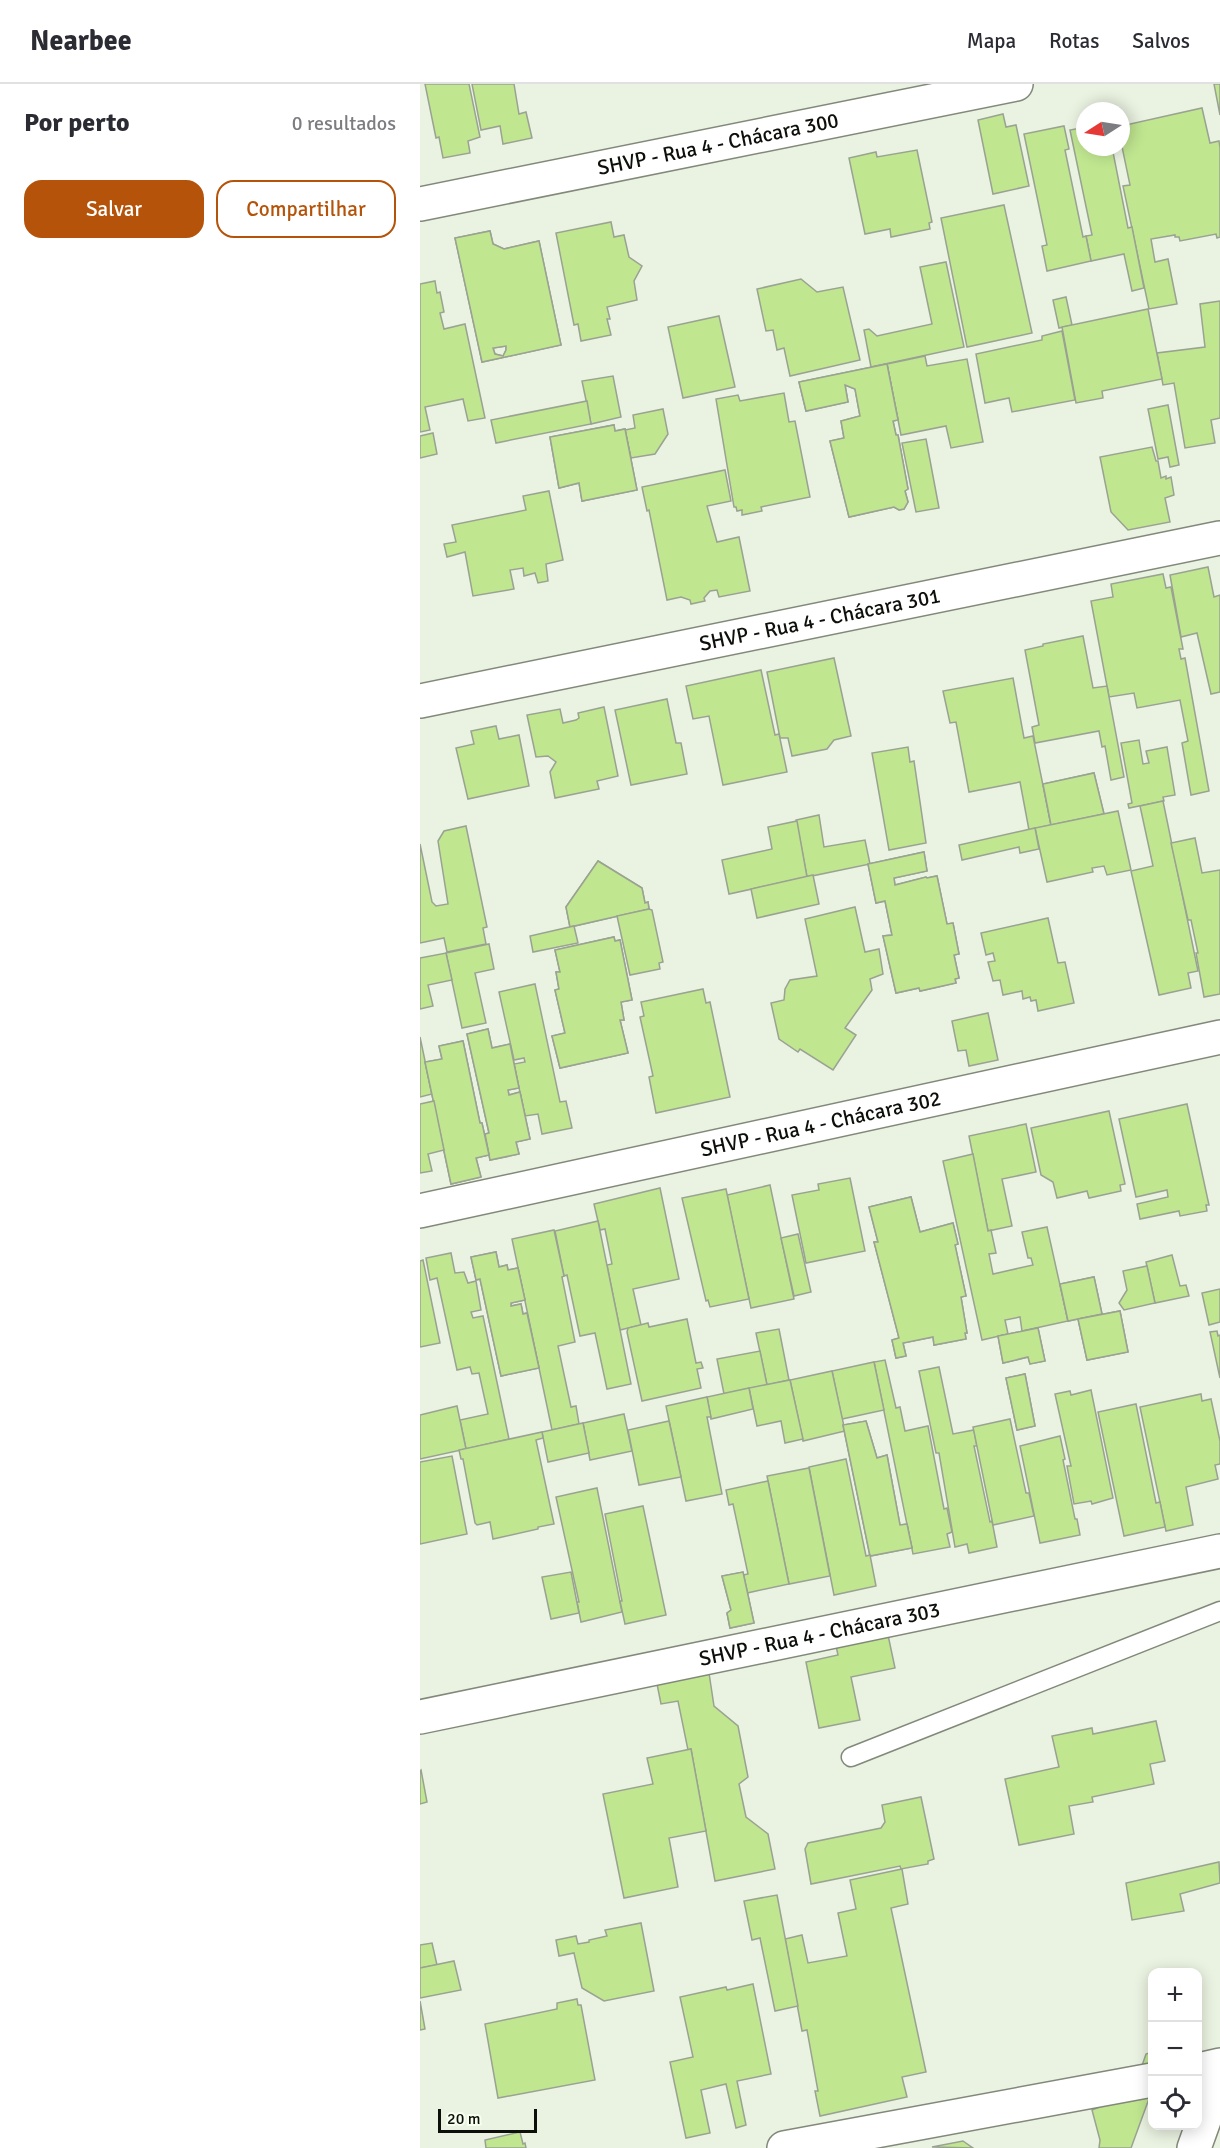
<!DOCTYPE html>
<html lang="pt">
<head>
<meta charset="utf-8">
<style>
	:root { --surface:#fff; --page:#f7f7f7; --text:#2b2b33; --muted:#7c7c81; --line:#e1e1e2; --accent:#b45309 }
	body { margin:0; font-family:Signika,sans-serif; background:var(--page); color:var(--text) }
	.controls { position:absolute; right:18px; bottom:18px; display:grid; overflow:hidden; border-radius:12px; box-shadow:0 3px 15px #0003 }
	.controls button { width:54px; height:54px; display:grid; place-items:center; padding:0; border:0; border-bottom:2px solid var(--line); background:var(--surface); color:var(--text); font:30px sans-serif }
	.compass { position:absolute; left:656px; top:18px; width:54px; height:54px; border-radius:50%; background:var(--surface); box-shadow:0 3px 15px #0003; rotate:258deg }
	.scale { position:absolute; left:18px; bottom:15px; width:99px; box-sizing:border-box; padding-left:6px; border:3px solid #0d100a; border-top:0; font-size:16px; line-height:21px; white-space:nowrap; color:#0d100a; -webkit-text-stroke:4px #f8fff1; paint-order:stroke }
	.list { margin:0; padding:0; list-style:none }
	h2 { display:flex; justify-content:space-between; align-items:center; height:78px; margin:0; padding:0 24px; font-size:26px }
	h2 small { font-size:20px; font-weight:400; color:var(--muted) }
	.actions { display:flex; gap:12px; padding:18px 24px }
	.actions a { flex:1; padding:14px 0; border:2px solid var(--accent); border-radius:18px; text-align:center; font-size:21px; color:var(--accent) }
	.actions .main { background:var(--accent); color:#fff }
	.icon { flex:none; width:33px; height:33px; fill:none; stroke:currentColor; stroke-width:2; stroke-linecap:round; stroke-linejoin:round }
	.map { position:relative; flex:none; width:800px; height:2064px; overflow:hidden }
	header { display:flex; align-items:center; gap:36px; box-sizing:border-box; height:84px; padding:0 30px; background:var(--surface); border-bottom:2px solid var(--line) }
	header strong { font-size:28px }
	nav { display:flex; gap:33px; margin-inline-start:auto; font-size:21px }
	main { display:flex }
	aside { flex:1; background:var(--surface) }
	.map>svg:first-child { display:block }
	.building { fill:#c0e690; stroke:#9aa292; stroke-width:1.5; fill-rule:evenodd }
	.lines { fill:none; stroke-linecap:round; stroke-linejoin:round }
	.service-casing { stroke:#82897a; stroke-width:21 }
	.minor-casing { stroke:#82897a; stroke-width:36 }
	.tertiary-casing { stroke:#82897a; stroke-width:36 }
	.service { stroke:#fff; stroke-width:18 }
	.minor { stroke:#fff; stroke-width:33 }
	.tertiary { stroke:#fff; stroke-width:33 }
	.labels { text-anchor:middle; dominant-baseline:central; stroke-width:4.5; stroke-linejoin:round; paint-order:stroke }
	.street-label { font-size:21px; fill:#0d100a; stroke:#f8fff1 }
</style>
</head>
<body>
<header>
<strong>Nearbee</strong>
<nav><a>Mapa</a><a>Rotas</a><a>Salvos</a></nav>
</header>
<main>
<aside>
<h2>Por perto<small>0 resultados</small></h2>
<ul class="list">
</ul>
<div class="actions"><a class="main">Salvar</a><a>Compartilhar</a></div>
</aside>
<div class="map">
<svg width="800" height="2064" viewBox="0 0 800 2064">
	<rect width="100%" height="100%" fill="#eaf2e1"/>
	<g class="building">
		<polygon points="5,0 49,0 60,53 48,57 50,69 23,74 19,53 16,54"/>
		<polygon points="52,0 94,0 99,30 106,28 112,54 83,60 80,42 61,46"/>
		<polygon points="794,0 800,0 800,31"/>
		<polygon points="782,24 790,59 799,57 800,64 800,153 797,154 796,150 760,157 759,153 755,153 755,151 731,155 735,178 748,175 757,220 729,225 703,102 710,101 701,58 701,42"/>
		<polygon points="583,30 586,43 596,41 609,102 573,110 558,36"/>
		<polygon points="665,38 665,63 692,63 708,144 712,143 724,204 712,207 704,170 671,177 666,152 672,151 650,46 661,44 660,39"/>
		<polygon points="644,42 649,65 645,66 663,153 666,152 671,177 627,187 622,162 627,161 604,50"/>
		<polygon points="497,66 512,138 509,139 510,145 471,153 470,145 445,150 429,74 456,68 457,73"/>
		<polygon points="584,121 612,249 547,263 521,134"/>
		<polygon points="191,138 194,153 204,151 209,173 222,182 214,197 217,216 187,223 190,235 187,235 191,251 161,257 158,240 154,241 136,149"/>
		<path d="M70,147L73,160L84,165L119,157L141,261L62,278L35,154ZM86,262V266L83,272L75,270L73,264Z"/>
		<path d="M70,147L73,160L84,165L119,157L141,261L62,278L35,154ZM86,262V266L83,272L75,270L73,264Z"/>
		<polygon points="526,178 544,263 451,283 444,246 449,245 457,252 512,240 500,183"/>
		<polygon points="381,195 397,208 423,203 440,276 370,292 364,264 357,266 353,246 346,247 337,205"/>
		<polygon points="15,197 17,209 20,208 24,228 20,229 24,245 45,240 65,334 48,337 43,315 5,323 10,346 0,348 0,200"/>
		<polygon points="646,213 652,241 639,244 633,216"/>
		<polygon points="800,217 800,334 791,336 795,359 765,364 754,299 743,301 737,269 785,263 780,220"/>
		<polygon points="728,225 742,295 682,307 683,314 656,319 642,243"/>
		<polygon points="299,232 315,303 263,314 248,243"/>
		<polygon points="642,247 655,316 592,328 589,314 565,319 556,270 622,256 622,252"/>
		<polygon points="505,272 507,282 547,275 563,358 531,364 526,342 481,351 467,280"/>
		<polygon points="467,280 478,336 473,337 476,351 478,351 488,405 485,407 488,418 484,425 479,426 474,423 429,433 410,357 424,354 421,337 440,332 435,305 425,301 428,318 386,327 379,298"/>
		<polygon points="467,280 478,336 473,337 476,351 478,351 488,405 485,407 488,418 484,425 479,426 474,423 429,433 410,357 424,354 421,337 440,332 435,305 425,301 428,318 386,327 379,298"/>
		<polygon points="193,292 201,333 171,340 162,297"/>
		<polygon points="364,309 369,338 375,337 390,413 341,423 342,427 322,431 322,426 317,427 316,423 314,423 296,315 318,311 320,317"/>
		<polygon points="167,317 171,340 76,359 71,336"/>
		<polygon points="748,321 759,381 750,383 748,373 738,375 728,325"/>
		<polygon points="243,325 248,350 235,370 211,374 205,346 215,344 213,331"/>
		<polygon points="194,341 195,347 205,345 217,406 162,417 159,399 139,404 130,353"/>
		<polygon points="194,341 195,347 205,345 217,406 162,417 159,399 139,404 130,353"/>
		<polygon points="13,349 17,370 0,374 0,352"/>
		<polygon points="506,355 519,424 496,428 482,359"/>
		<polygon points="732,363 736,377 738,377 741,394 746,392 746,395 751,393 754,411 745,414 750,438 708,446 691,428 680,373"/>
		<polygon points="305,386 311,417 287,422 297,458 319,453 330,507 299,513 297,506 290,507 284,514 285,517 271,520 270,516 261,513 247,516 229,426 227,427 222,403"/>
		<polygon points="129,407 143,476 126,480 128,497 118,499 115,489 104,492 103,484 90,486 94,505 53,512 45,468 27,473 24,460 36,458 32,441 106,426 103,412"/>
		<polygon points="788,483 794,513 800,511 800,608 791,610 777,549 761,553 750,491"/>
		<polygon points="743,490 746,504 751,503 763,565 759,565 761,575 765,574 789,707 771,711 762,659 768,657 760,616 717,624 714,609 689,613 671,517 693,513 691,500"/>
		<polygon points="663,552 673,604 687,602 704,693 691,696 685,662 682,663 679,647 615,659 612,643 619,641 605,566 623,562 623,560"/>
		<polygon points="414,574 431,652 414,656 407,665 372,672 368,654 360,654 347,588"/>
		<polygon points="341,586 355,651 359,650 367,688 303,701 289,632 273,635 266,602"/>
		<polygon points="593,594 604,654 613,652 631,741 609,746 600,698 549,708 536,638 530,639 523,607"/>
		<polygon points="247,615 256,659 261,659 267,690 211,701 195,626"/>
		<polygon points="184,623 198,692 177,697 179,705 135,714 130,688 136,678 128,672 116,673 107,631 140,625 143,639 156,636 159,634 158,629"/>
		<polygon points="76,642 79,655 99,651 109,702 48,715 36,664 54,660 51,647"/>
		<polygon points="719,656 723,680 729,679 726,667 747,663 755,711 743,713 744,717 709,724 708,720 712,719 701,659"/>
		<polygon points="488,663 490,678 494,677 506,759 469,766 452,669"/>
		<polygon points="674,689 684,730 631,741 623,700"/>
		<polygon points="674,689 684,730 631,741 623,700"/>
		<polygon points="743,717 778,887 768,889 771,904 739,911 711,787 733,782 720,722"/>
		<polygon points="698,727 711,786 687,791 684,782 672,784 673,788 627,798 615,744"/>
		<polygon points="399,731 404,763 445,756 450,780 387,793 376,736"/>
		<polygon points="377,737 387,793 309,810 302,776 352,765 348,743"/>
		<polygon points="46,742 67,843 63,844 66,860 27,868 24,854 0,859 0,760 12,818 16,822 28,820 18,757 24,747"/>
		<polygon points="615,744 619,765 600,769 599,763 542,776 539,761"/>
		<polygon points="775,754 782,789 800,786 800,910 784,913 776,869 778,869 771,836 768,836 751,759"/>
		<polygon points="504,768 507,787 474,794 475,801 506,793 507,794 517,792 527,840 533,839 539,870 534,871 539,894 535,895 536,899 500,907 499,904 476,909 463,852 472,851 465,817 456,819 448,780"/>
		<polygon points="504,768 507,787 474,794 475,801 506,793 507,794 517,792 527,840 533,839 539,870 534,871 539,894 535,895 536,899 500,907 499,904 476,909 463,852 472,851 465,817 456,819 448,780"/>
		<polygon points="178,777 222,804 225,819 228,818 229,825 150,843 146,823"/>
		<polygon points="178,777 222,804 225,819 228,818 229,825 150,843 146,823"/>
		<polygon points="393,791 399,820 337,834 331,805"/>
		<polygon points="435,823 445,868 459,865 463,890 450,895 452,906 425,944 436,951 413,986 380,965 378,968 359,955 351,919 364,916 365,905 370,896 397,892 385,835"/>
		<polygon points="229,825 232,826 243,878 239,879 240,885 210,891 197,832"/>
		<polygon points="628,834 638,879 645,878 654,919 618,927 616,916 611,917 610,913 603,915 602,907 583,911 580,896 573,897 568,878 575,877 573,869 566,871 561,849"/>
		<polygon points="154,842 158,859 113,868 110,852"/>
		<polygon points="194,853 195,857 200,856 212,916 201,918 204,936 200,936 208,969 140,984 132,952 145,949 135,906 139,905 136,888 140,888 135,866"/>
		<polygon points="194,853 195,857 200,856 212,916 201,918 204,936 200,936 208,969 140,984 132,952 145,949 135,906 139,905 136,888 140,888 135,866"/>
		<polygon points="69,860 74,885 55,889 66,939 42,944 26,869"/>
		<polygon points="26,869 32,896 8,901 13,922 0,925 0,874"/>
		<polygon points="115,900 140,1018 146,1017 152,1044 122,1050 118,1030 105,1032 94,980 105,978 104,974 94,976 79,908"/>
		<polygon points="283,905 286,919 290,918 310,1013 236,1029 229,993 233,992 220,933 224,932 221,918"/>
		<polygon points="568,929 578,976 549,982 546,966 538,967 532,937"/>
		<polygon points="68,945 72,964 90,960 99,1004 88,1006 89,1011 100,1008 110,1055 96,1058 99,1070 70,1076 65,1050 69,1049 47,950"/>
		<polygon points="68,945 72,964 90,960 99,1004 88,1006 89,1011 100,1008 110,1055 96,1058 99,1070 70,1076 65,1050 69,1049 47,950"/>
		<polygon points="0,953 12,1010 0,1013"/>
		<polygon points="43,957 60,1039 62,1039 69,1071 56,1074 61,1093 31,1100 5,978 22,975 19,962"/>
		<polygon points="43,957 60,1039 62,1039 69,1071 56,1074 61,1093 31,1100 5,978 22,975 19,962"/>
		<polygon points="14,1017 24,1066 8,1070 12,1087 0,1089 0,1020"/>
		<polygon points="767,1020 789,1121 786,1121 787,1127 760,1132 759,1127 720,1135 717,1120 748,1113 747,1106 716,1113 699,1035"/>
		<polygon points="689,1027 705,1100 700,1101 701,1107 669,1114 667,1107 637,1114 633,1098 621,1091 611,1044"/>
		<polygon points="606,1040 616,1088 582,1095 592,1142 568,1147 549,1052"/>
		<polygon points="553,1070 568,1147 571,1146 576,1169 569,1170 573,1190 613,1181 611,1174 608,1174 602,1148 627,1143 648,1237 602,1247 600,1233 585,1236 588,1250 562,1256 523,1077"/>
		<polygon points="430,1094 445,1167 386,1179 372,1111 399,1106 398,1100"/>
		<polygon points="350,1101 374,1215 331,1224 307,1111"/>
		<polygon points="240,1104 259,1195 213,1205 221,1241 200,1246 187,1181 192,1180 185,1145 180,1146 174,1120"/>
		<polygon points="306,1105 329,1215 290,1223 288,1216 286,1217 262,1114"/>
		<polygon points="491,1113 500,1148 533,1139 538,1160 535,1161 546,1212 541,1213 547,1249 545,1249 546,1255 514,1261 513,1253 483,1259 486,1272 476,1274 472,1256 479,1254 454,1158 458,1158 449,1123"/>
		<polygon points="491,1113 500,1148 533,1139 538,1160 535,1161 546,1212 541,1213 547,1249 545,1249 546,1255 514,1261 513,1253 483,1259 486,1272 476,1274 472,1256 479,1254 454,1158 458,1158 449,1123"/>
		<polygon points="178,1137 211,1300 187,1305 175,1249 160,1252 147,1191 144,1192 135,1147"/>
		<polygon points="134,1146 144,1192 142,1193 155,1258 138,1262 151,1323 156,1322 159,1340 132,1346 92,1155"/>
		<polygon points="378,1150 391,1208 374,1212 361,1154"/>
		<polygon points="76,1168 79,1183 87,1181 88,1186 98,1184 105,1216 91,1219 91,1222 101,1220 103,1230 107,1229 119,1284 81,1292 60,1195 56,1196 51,1173"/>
		<polygon points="76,1168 79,1183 87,1181 88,1186 98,1184 105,1216 91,1219 91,1222 101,1220 103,1230 107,1229 119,1284 81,1292 60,1195 56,1196 51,1173"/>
		<polygon points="31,1169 35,1189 44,1188 48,1199 56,1197 61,1226 51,1228 53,1234 63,1232 89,1355 46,1365 40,1336 68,1330 59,1289 52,1290 50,1283 37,1286 17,1194 10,1196 6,1174"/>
		<polygon points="752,1171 760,1202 766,1201 769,1212 735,1219 726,1178"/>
		<polygon points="3,1176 20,1259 0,1263 0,1177"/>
		<polygon points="727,1182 735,1219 704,1226 699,1219 707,1206 703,1187"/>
		<polygon points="674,1193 682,1230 648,1237 640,1200"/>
		<polygon points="674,1193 682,1230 648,1237 640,1200"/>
		<polygon points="800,1205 800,1238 789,1241 782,1209"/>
		<polygon points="700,1227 708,1268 667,1276 658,1235"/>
		<polygon points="700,1227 708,1268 667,1276 658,1235"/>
		<polygon points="267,1235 276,1279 281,1278 283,1284 277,1285 281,1304 222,1317 207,1248 208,1244 228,1239 229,1243"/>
		<polygon points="618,1244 625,1277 610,1280 608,1273 583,1279 578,1252"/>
		<polygon points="618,1244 625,1277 610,1280 608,1273 583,1279 578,1252"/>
		<polygon points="359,1245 369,1296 347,1301 336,1249"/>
		<polygon points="797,1247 798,1252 800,1251 800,1294 790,1248"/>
		<polygon points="340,1267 347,1301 304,1310 297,1275"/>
		<polygon points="465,1276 476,1324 480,1323 485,1347 508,1342 524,1425 527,1424 532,1448 527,1450 530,1463 493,1470 454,1278"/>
		<polygon points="454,1278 464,1326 422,1335 412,1287"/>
		<polygon points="519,1283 533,1350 554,1346 557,1362 554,1362 570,1438 572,1437 577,1463 549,1469 547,1460 535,1463 519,1369 516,1369 499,1287"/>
		<polygon points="412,1287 425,1347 383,1357 370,1296"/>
		<polygon points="605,1290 615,1342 597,1346 586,1294"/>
		<polygon points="605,1290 615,1342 597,1346 586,1294"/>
		<polygon points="370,1296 383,1355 365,1359 361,1337 337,1342 329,1304"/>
		<polygon points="329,1304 333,1325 291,1335 287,1313"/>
		<polygon points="671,1306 693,1414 672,1420 671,1417 654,1420 647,1382 651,1382 635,1310 650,1307 651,1311"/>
		<polygon points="781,1310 782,1317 791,1315 800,1357 800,1380 795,1381 798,1395 766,1403 773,1441 746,1447 720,1323"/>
		<polygon points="287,1313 291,1333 287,1333 302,1410 266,1417 246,1322"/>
		<polygon points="716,1320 736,1419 740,1418 745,1443 704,1452 678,1328"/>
		<polygon points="37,1322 46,1365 0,1375 0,1331"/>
		<polygon points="204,1330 212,1367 170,1376 163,1339"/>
		<polygon points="590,1335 606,1409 609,1409 614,1432 573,1441 553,1343"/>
		<polygon points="249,1337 261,1393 219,1401 208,1346"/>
		<polygon points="446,1337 457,1374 467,1371 480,1441 487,1440 492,1464 450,1472 423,1341"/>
		<polygon points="446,1337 457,1374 467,1371 480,1441 487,1440 492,1464 450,1472 423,1341"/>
		<polygon points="163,1339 169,1369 128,1378 122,1348"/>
		<polygon points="122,1348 123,1354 116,1356 134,1440 118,1443 118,1445 73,1455 70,1438 57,1441 55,1439 43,1375 41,1375 39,1366"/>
		<polygon points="640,1352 645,1375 643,1376 655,1435 657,1435 660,1451 620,1459 600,1362"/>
		<polygon points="32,1372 47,1450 0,1460 0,1378"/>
		<polygon points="426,1375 446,1472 450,1471 456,1502 414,1511 389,1383"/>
		<polygon points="389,1384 410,1492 369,1500 347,1392"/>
		<polygon points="348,1397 369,1500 327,1509 323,1491 328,1490 313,1420 309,1421 306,1406"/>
		<polygon points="177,1404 202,1528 161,1538 157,1518 159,1518 136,1413"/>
		<polygon points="223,1422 246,1531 205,1540 200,1517 202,1517 185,1430"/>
		<polygon points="151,1488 159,1529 131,1535 122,1493"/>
		<polygon points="323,1488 334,1539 310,1544 307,1529 311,1526 302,1492"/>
		<polygon points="323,1488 334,1539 310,1544 307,1529 311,1526 302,1492"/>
		<polygon points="468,1551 475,1584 431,1593 440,1636 399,1644 386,1578 418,1571 416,1562"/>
		<polygon points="289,1589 294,1622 318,1642 328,1693 319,1700 326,1733 348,1750 355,1785 295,1797 271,1665 268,1666 258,1617 241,1620 237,1600"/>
		<polygon points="736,1637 745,1677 730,1680 734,1700 672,1713 673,1718 649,1722 654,1750 599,1761 585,1695 639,1683 632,1652 672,1644 673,1650"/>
		<polygon points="271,1665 286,1747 249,1754 258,1803 204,1814 183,1710 233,1700 227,1674"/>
		<polygon points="1,1686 7,1718 0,1720 0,1687"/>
		<polygon points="501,1713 514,1775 508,1777 508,1780 481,1785 480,1782 391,1800 385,1765 388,1759 461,1744 465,1738 462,1721"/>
		<polygon points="799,1778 800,1799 760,1810 764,1827 712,1836 706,1799"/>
		<polygon points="482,1785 488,1820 471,1824 506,1988 482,1993 487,2013 400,2032 395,2007 398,2007 387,1946 382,1947 365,1855 382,1851 388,1879 427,1872 418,1829 436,1825 430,1796"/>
		<polygon points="357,1811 378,1922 355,1927 340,1854 332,1856 324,1817"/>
		<polygon points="221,1839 234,1907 184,1917 162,1904 154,1869 139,1872 136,1856 156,1852 158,1860 169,1858 169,1856 187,1852 185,1846"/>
		<polygon points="12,1859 17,1881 0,1884 0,1861"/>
		<polygon points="34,1877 41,1906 0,1914 0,1884"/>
		<polygon points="333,1900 351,1990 317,1997 326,2041 316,2044 306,2000 281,2006 290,2049 266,2054 250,1978 273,1973 260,1913 306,1903 307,1906"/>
		<polygon points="157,1915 158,1921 161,1921 175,1996 78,2014 65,1940 137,1925 137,1919"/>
		<polygon points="0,1917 5,1945 0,1946"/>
		<polygon points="732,1968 732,2006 718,1993 726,1970"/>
		<polygon points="707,2012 730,2012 711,2064 679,2064 680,2056 672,2026"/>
		<polygon points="100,2048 103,2060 105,2059 106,2064 66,2064 65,2056"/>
		<polygon points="543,2057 553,2064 512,2063"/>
	</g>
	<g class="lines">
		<defs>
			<polyline id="service" points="431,1673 800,1527"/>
			<g id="minor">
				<path id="s1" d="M0,120L596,0"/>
				<path id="s2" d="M0,617L800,454"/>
				<path id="s3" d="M0,1127L800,953"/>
				<path id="s4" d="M0,1633L800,1467"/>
				<polyline points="778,1986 800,1981"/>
				<polyline points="364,2064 732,1996"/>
			</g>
			<polyline id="tertiary" points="774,2064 800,1992"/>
		</defs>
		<use href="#service" class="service-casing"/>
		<use href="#minor" class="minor-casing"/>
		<use href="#tertiary" class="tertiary-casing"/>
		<use href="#service" class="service"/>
		<use href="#minor" class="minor"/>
		<use href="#tertiary" class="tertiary"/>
	</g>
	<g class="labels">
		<g class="street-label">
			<text stroke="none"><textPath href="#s1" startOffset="304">SHVP - Rua 4 - Chácara 300</textPath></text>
			<text stroke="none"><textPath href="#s2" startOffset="408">SHVP - Rua 4 - Chácara 301</textPath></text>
			<text stroke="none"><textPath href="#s3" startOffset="410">SHVP - Rua 4 - Chácara 302</textPath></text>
			<text stroke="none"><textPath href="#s4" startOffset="408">SHVP - Rua 4 - Chácara 303</textPath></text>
		</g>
	</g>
</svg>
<div class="controls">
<button>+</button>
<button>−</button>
<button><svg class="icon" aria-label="locate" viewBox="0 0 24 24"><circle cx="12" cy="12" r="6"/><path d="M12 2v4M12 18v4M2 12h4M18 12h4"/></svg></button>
</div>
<svg class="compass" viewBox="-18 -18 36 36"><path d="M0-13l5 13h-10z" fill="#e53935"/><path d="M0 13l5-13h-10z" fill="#7c7c81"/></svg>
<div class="scale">20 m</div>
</div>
</main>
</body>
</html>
